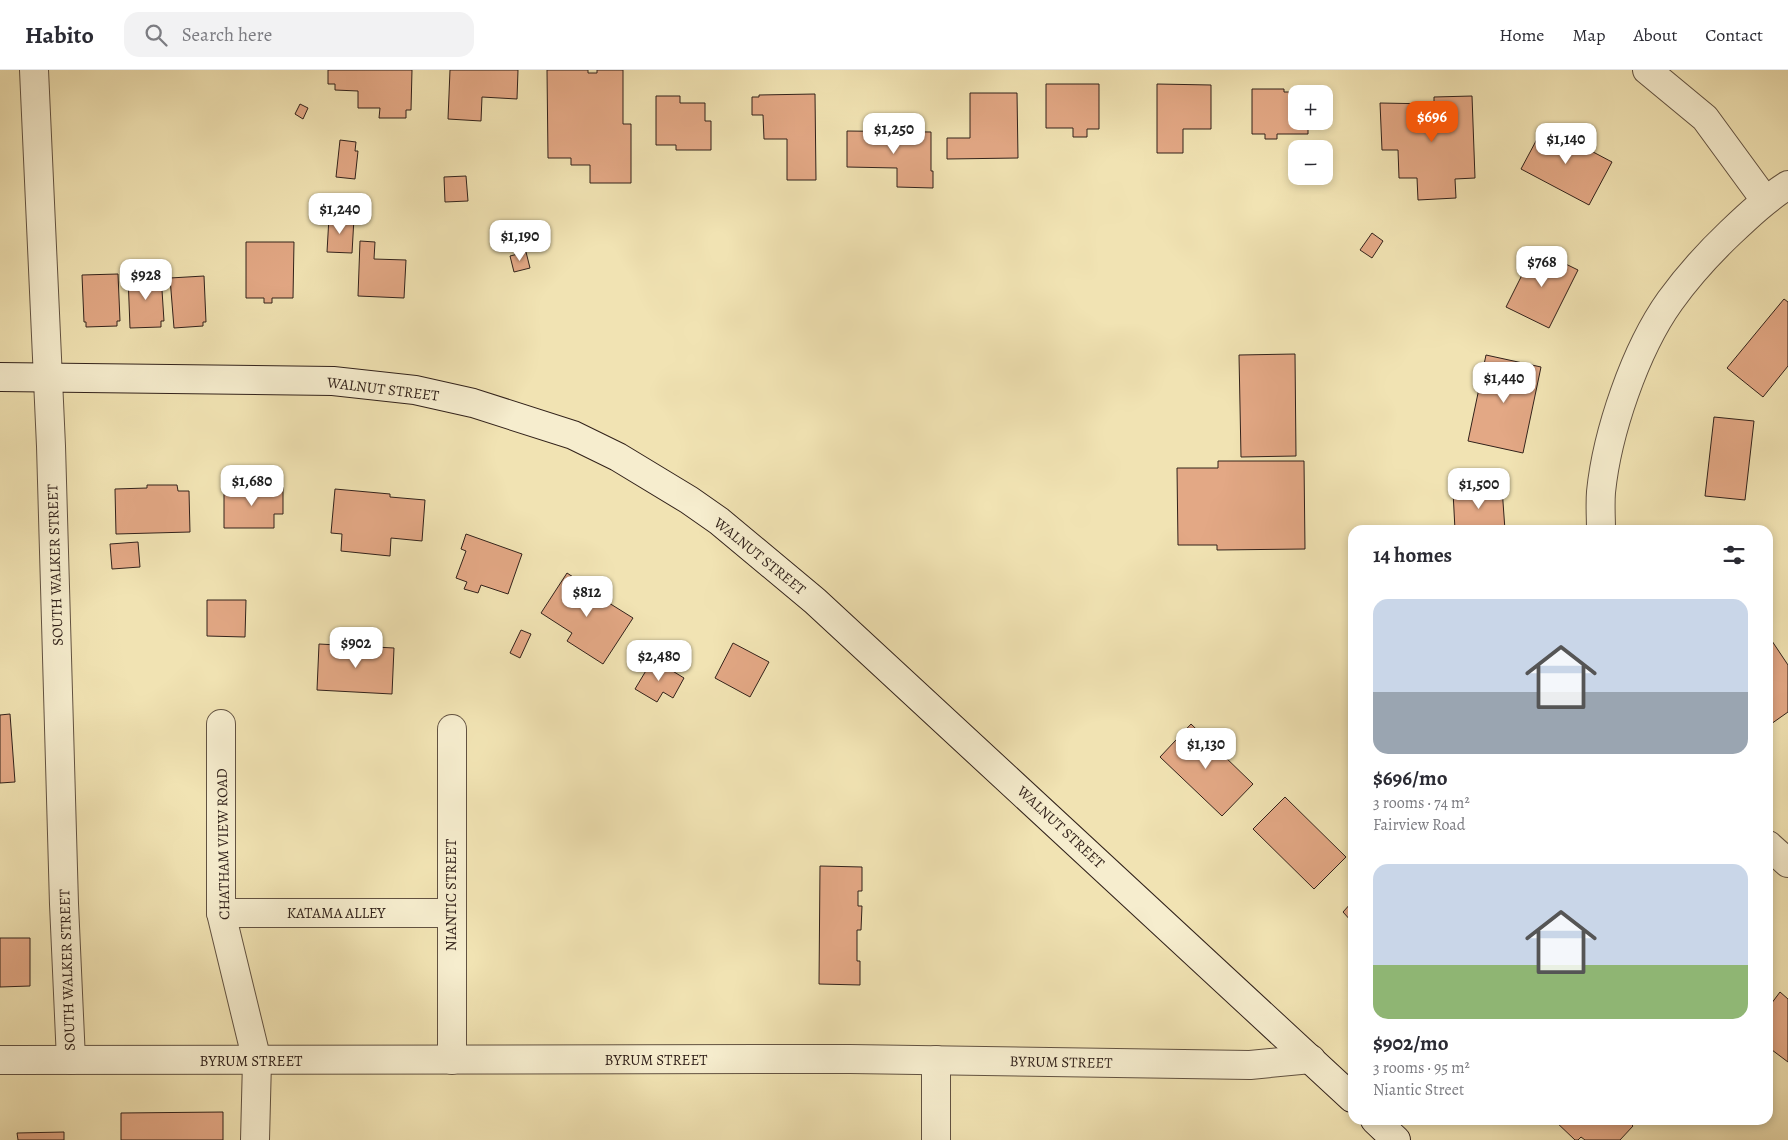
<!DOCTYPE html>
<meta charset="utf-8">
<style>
:root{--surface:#fff;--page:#f2f2f3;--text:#2b2b33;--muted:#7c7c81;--line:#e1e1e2;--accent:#ea580c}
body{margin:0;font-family:Alegreya,serif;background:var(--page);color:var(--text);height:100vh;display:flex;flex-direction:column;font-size:19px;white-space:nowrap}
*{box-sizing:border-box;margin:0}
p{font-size:16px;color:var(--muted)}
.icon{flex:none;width:28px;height:28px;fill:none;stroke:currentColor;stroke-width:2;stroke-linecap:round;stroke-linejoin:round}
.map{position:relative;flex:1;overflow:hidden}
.side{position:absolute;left:1348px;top:455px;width:425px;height:600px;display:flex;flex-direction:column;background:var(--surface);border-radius:15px;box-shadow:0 2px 8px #0003}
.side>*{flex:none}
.controls{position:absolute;left:1288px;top:15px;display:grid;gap:10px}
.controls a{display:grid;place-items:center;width:45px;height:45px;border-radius:10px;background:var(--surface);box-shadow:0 2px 8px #0003;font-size:25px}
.price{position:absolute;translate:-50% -42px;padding:0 11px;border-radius:10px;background:#fff;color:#222;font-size:16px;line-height:32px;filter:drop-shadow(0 1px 2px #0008)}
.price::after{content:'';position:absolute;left:50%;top:30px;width:15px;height:11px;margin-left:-8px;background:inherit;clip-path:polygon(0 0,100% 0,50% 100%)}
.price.on{background:var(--accent);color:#fff}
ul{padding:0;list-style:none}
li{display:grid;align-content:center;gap:10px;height:265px;padding:0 25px}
li span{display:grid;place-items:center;height:155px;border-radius:15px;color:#555}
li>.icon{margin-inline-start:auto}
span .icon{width:90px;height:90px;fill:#fffc;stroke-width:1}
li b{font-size:21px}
h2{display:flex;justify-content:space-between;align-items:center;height:60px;padding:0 25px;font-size:21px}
header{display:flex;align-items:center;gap:30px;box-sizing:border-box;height:70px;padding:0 25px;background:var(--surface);border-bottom:1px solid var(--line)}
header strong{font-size:24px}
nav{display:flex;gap:28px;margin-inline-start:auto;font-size:18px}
.search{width:350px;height:45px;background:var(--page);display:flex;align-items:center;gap:12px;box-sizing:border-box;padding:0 18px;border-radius:15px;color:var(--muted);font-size:19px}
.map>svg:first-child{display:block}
.building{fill:#e3a885;stroke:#32221b}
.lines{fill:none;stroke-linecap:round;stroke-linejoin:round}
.minor-casing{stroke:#625241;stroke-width:30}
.secondary-casing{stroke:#32221b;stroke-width:30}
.minor{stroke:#f6edce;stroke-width:28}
.secondary{stroke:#f6edce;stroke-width:28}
.labels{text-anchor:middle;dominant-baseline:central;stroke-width:4;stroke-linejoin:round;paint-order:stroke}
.street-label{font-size:15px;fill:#32221b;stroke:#f6edce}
</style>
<header>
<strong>Habito</strong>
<div class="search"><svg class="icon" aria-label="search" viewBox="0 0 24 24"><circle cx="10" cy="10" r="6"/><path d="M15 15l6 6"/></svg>Search here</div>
<nav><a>Home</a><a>Map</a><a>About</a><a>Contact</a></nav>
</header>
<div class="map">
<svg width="1788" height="1070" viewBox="0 0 1788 1070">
<rect width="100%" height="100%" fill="#f1e3b3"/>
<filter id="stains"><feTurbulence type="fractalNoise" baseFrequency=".004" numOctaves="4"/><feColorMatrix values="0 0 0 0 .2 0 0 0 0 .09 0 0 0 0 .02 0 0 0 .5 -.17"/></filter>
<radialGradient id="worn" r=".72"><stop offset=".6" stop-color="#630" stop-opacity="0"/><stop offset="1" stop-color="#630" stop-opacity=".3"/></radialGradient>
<g class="building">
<polygon points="328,0 412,0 411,40 406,40 406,48 379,48 380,38 358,38 358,21 335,20 335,14 328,14"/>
<polygon points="450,0 518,0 517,29 482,27 481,51 448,49"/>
<polygon points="547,0 588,0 588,3 597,3 597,0 623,0 623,54 631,54 631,113 590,113 590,95 571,95 571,88 548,88"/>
<polygon points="1046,14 1099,14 1099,59 1087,59 1087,67 1073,67 1073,58 1046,58"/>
<polygon points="1157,14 1211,15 1211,59 1183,59 1183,83 1157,83"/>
<polygon points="1252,19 1284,19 1284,22 1308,22 1308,24 1296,24 1296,51 1308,51 1308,64 1277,64 1277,69 1265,69 1265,64 1252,64"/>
<polygon points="970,23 1017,23 1018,88 947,89 947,68 970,68"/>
<polygon points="815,24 816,110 787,110 787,69 764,69 763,45 752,45 752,27 759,27 759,25"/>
<polygon points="656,26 680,26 680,33 705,33 705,51 711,51 711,80 676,80 676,75 656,75"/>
<polygon points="1472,26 1475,108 1455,109 1456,128 1418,130 1417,108 1399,108 1398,80 1382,80 1380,33 1434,34 1434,27"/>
<polygon points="300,34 308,38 303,49 295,44"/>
<polygon points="1544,56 1612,92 1589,135 1521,99"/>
<polygon points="847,61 931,62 931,101 933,101 933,118 897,117 897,98 847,97"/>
<polygon points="340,70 356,72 355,81 358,81 355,109 336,107"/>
<polygon points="466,106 468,131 445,132 444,107"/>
<polygon points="329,147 354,148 352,183 327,182"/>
<polygon points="1372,163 1383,171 1372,188 1360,180"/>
<polygon points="360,171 375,172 374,189 406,190 404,228 358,226"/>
<polygon points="246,172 294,172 293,228 272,228 272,233 264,233 264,228 246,228"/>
<polygon points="1535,179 1578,200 1549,258 1506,237"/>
<polygon points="526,182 530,198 514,202 510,186"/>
<polygon points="118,204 120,251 117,251 117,256 86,257 86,252 84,252 82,205"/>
<polygon points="161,205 164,251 161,251 161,257 130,258 128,206"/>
<polygon points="204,206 206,252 203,252 203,256 174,258 170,208"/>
<polygon points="1784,229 1788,232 1788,296 1763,327 1727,298"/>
<polygon points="1295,284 1296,386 1241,387 1239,285"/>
<polygon points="1486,285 1541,297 1523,383 1468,371"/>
<polygon points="1714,347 1754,351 1745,430 1705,426"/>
<polygon points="1218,391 1304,391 1305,479 1217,480 1217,475 1178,475 1177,398 1218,398"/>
<polygon points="147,415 177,415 178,421 189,421 190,462 116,464 115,419 147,418"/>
<polygon points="283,417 283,444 274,444 274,458 224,458 224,418"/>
<polygon points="1502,418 1505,460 1455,460 1453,421"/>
<polygon points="335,419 390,424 390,427 425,430 422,471 391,468 390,486 341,481 342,464 331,463"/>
<polygon points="466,464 522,484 508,524 481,515 478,523 464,519 467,512 456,508 466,481 461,479"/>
<polygon points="138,472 140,497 112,499 110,474"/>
<polygon points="567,503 610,531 609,533 633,548 603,594 567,571 572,563 541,543"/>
<polygon points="207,530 246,530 245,567 207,566"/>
<polygon points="521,560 531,564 520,588 510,583"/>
<polygon points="1768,565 1788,595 1788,642 1771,654 1768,649"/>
<polygon points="733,573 769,592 750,627 715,608"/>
<polygon points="319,574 394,578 392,624 317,620"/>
<polygon points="653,589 684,608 673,628 663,622 657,632 635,619"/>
<polygon points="10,644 15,712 0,713 0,645"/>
<polygon points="1191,654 1253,714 1222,746 1160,687"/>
<polygon points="1285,727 1346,787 1314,819 1253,759"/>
<polygon points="820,796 862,797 862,821 858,821 858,836 862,836 861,860 857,860 857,891 860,891 860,915 819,914"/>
<polygon points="1352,832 1352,852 1343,842"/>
<polygon points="0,868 30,868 30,916 0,917"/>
<polygon points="1780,922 1788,929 1788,992 1768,977 1768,938"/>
<polygon points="223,1042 223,1070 121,1070 121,1043"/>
<polygon points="1554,1050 1627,1050 1633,1056 1620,1070 1585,1070 1581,1067 1578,1070 1575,1070"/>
<polygon points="64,1062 64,1070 18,1070 17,1063"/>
</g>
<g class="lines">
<defs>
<g id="minor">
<polyline points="34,0 51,376 64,834 71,990"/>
<polyline points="1647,0 1705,48 1765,130"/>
<path d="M 1601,460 C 1601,448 1600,435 1601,422 C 1607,363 1635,280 1670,231 C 1688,206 1708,184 1730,163 C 1749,145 1766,129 1788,115"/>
<polyline points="221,654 221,843 257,991 255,1070"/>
<polyline points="452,659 452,990"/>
<polyline points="1768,775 1788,793"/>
<polyline points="221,843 451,843"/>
<polyline points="0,990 850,989 1250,995 1311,989"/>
<polyline points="936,1070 936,990"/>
</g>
<g id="secondary">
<polyline points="0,307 333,311 415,320 473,333 573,365 618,387 689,430 719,451 815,531 1352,1028"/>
<polyline points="1375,1050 1396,1070"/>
</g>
</defs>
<use href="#minor" class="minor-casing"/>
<use href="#secondary" class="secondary-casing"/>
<use href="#minor" class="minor"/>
<use href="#secondary" class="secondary"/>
</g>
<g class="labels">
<g class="street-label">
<text transform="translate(383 319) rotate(7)">WALNUT STREET</text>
<text transform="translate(760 486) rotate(39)">WALNUT STREET</text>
<text transform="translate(55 495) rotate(-92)">SOUTH WALKER STREET</text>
<text transform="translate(1061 757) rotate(43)">WALNUT STREET</text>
<text transform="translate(223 774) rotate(-91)">CHATHAM VIEW ROAD</text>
<text transform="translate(451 825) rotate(-90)">NIANTIC STREET</text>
<text x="336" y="843">KATAMA ALLEY</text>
<text transform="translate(67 900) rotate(-92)">SOUTH WALKER STREET</text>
<text x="656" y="990">BYRUM STREET</text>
<text x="251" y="991">BYRUM STREET</text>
<text transform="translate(1061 992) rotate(1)">BYRUM STREET</text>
</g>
</g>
<rect width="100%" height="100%" filter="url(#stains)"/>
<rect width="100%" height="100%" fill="url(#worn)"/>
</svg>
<div class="controls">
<a>+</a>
<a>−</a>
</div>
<b class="price on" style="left:1432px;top:73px">$696</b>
<b class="price" style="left:894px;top:85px">$1,250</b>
<b class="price" style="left:1566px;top:95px">$1,140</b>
<b class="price" style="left:340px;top:165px">$1,240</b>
<b class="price" style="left:520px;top:192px">$1,190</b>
<b class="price" style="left:1542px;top:218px">$768</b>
<b class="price" style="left:146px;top:231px">$928</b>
<b class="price" style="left:1504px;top:334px">$1,440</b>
<b class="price" style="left:252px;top:437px">$1,680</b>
<b class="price" style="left:1479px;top:440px">$1,500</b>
<b class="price" style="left:587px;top:548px">$812</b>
<b class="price" style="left:356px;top:599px">$902</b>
<b class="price" style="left:659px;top:612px">$2,480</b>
<b class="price" style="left:1206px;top:700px">$1,130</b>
<section class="side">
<h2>14 homes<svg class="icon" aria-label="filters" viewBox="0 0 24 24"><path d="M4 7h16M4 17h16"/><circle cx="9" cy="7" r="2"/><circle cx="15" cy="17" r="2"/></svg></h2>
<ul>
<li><span style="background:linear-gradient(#c9d6e8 60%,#9aa5b1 0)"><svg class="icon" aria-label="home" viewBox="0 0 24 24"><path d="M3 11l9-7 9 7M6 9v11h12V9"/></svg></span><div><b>$696/mo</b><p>3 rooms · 74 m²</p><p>Fairview Road</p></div></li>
<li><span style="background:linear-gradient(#c9d6e8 65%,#8fb573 0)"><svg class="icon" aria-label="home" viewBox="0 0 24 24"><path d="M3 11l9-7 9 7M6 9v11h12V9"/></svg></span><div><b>$902/mo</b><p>3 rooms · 95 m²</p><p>Niantic Street</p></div></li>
</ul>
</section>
</div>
